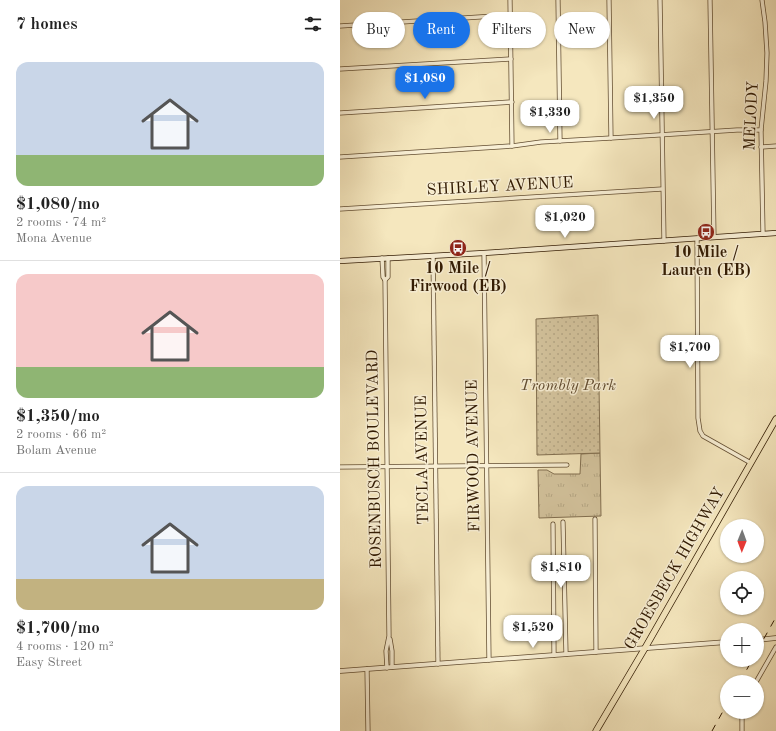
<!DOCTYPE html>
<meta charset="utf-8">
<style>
:root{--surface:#fff;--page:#f6f6f6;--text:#222;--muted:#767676;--line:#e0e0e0;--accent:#1a73e8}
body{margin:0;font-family:"Old Standard TT",serif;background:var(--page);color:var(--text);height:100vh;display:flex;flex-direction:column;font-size:15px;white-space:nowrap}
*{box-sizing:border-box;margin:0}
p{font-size:13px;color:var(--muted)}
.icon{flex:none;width:22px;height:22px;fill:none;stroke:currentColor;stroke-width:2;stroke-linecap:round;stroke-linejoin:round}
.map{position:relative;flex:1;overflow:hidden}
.side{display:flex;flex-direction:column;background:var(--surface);width:340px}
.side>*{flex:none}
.hud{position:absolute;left:12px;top:12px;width:364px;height:36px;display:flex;gap:8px}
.needle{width:26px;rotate:181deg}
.controls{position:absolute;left:380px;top:519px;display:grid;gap:8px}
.controls a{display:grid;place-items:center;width:44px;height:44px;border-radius:50%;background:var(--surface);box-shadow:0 1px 3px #0004;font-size:20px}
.price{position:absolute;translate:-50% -34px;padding:0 9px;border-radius:8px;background:#fff;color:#222;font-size:13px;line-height:26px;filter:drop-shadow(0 1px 2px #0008)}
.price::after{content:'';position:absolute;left:50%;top:24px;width:12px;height:9px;margin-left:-6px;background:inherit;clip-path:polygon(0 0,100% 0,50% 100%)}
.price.current{background:var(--accent);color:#fff}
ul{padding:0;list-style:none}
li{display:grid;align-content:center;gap:8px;height:212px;padding:0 16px}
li+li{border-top:1px solid var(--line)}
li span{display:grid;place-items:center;height:124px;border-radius:12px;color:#555}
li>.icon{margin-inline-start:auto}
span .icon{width:72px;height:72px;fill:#fffc;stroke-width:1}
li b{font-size:17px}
h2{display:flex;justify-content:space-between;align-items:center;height:48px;padding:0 16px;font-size:17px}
.chip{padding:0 14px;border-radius:18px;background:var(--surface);box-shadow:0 1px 3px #0004;font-size:14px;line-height:36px}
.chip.current{background:var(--accent);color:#fff}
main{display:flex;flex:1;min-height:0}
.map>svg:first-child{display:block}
.grass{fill:url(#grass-tufts);stroke:#826f50}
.park{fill:url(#park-dots);stroke:#826f50}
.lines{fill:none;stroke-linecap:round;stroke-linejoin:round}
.minor-casing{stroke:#624d31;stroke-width:5}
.tertiary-casing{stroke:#624d31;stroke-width:5.5}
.secondary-casing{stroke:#311a02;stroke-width:6}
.primary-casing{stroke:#311a02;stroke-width:7}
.minor{stroke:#f8efd5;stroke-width:3.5}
.tertiary{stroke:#f8efd5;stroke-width:4}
.secondary{stroke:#f8efd5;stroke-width:4.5}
.primary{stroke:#f5e7be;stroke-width:5.5}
.rail{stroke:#311a02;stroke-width:1;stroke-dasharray:7 7;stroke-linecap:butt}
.labels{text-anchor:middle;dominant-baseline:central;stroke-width:3;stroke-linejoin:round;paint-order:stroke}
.street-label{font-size:16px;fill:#311a02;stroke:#f8efd5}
.poi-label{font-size:16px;font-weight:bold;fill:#311a02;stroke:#f8efd5}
.park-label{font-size:16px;font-style:italic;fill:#624d31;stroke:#f8efd5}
</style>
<main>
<section class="side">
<h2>7 homes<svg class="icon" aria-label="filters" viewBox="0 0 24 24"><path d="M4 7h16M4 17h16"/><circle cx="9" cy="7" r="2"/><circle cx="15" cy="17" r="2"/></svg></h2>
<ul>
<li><span style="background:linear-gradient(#c9d6e8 75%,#8fb573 0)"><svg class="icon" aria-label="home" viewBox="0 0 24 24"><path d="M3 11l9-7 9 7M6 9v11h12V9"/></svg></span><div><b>$1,080/mo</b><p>2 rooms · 74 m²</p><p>Mona Avenue</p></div></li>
<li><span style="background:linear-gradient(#f6c9c9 75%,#8fb573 0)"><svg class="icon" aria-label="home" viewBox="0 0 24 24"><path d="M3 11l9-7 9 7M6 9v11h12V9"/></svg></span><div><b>$1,350/mo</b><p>2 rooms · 66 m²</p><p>Bolam Avenue</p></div></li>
<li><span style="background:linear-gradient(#c9d6e8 75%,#c2b280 0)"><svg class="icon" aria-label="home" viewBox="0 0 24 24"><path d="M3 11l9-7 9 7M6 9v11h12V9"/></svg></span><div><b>$1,700/mo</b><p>4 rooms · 120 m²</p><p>Easy Street</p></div></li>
</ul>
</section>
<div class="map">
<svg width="436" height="731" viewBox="0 0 436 731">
<defs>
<pattern id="grass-tufts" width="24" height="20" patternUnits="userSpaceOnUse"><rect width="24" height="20" fill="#d4c49e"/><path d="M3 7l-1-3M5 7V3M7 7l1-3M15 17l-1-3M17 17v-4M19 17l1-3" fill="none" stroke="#b6a886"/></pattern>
<pattern id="park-dots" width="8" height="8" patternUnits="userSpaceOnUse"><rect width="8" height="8" fill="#d4c49e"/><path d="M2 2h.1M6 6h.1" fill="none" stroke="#b6a886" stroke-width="1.8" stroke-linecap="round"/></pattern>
</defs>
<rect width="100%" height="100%" fill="#f5e7be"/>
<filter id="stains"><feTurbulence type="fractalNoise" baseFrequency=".005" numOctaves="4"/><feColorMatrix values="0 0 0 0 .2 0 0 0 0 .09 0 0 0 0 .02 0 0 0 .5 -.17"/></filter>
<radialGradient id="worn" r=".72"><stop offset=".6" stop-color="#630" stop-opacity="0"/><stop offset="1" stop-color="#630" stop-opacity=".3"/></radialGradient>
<polygon class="grass" points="260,453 261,516 199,518 198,470 207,470 214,474 240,474 241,454"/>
<polygon class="park" points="258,315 260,453 197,455 196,319"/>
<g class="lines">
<defs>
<g id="minor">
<polyline points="170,0 172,146"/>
<polyline points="218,0 220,141"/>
<polyline points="269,0 271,138"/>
<polyline points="320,0 324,241"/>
<polyline points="370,0 374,237"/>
<polyline points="422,0 425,22 427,53 426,81 421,130 423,234"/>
<polyline points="0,26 170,15"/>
<polyline points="0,69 171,59"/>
<polyline points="0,113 172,102"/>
<polyline points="421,147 436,146"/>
<polyline points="0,157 172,146 201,142 271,138 397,130 421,130"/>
<polyline points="0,209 322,189"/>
<polyline points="357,239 358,418 360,431 363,436 411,463"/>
<polyline points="144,253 149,660"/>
<polyline points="93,256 98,664"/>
<polyline points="42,258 43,277 45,280 48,277 48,258"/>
<polyline points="45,280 49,636 46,651 47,668"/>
<polyline points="0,467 227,465"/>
<polyline points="255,519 256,652"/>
<polyline points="223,522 226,654"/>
<polyline points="213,524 214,655"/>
<polyline points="50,639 52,651 52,667"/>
<polyline points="27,669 28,731"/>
<polyline points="416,682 436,647"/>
<polyline points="402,731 402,716 403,712"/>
</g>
<g id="tertiary">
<polyline points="417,640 436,638"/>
<polyline points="0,671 387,642"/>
</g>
<polyline id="secondary" points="0,261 144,253 436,233"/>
<polyline id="primary" points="256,731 305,648 436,419"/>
</defs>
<use href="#minor" class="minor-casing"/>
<use href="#tertiary" class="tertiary-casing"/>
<use href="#secondary" class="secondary-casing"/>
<use href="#primary" class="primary-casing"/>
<use href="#minor" class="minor"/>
<use href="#tertiary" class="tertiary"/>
<use href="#secondary" class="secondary"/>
<use href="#primary" class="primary"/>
<g class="rail">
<polyline points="417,651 436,617"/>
<polyline points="400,682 412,660"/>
<polyline points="372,731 387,704"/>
</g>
</g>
<defs>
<symbol id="bus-disc" viewBox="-11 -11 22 22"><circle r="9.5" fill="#8f2418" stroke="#f8efd5"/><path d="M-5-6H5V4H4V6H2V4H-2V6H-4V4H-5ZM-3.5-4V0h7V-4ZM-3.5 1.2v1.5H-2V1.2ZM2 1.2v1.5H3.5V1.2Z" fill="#fff"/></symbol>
</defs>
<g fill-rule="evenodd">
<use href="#bus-disc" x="356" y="222" width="20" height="20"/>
<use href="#bus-disc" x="108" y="238" width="20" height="20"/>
</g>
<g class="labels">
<g class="street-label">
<text transform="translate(412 116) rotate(-87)">MELODY</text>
<text transform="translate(160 187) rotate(-3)">SHIRLEY AVENUE</text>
<text transform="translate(134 456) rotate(-91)">FIRWOOD AVENUE</text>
<text transform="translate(35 459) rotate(-91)">ROSENBUSCH BOULEVARD</text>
<text transform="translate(83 460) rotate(-91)">TECLA AVENUE</text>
<text transform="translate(335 569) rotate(-60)">GROESBECK HIGHWAY</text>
</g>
<g class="poi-label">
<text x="366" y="253">10 Mile /<tspan x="366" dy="18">Lauren (EB)</tspan></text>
<text x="118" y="269">10 Mile /<tspan x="118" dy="18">Firwood (EB)</tspan></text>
</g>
<g class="park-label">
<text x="228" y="386">Trombly Park</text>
</g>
</g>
<rect width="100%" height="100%" filter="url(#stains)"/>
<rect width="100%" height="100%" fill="url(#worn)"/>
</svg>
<div class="controls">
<a><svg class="needle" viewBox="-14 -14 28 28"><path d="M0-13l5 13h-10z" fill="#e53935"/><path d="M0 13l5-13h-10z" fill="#767676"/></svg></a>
<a><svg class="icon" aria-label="locate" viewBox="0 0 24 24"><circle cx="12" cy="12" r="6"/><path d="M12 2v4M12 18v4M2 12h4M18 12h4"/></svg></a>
<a>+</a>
<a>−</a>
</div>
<b class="price current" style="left:85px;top:100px">$1,080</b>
<b class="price" style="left:314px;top:120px">$1,350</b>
<b class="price" style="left:210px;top:134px">$1,330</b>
<b class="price" style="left:225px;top:239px">$1,020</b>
<b class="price" style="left:350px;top:369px">$1,700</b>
<b class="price" style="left:221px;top:589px">$1,810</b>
<b class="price" style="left:193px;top:649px">$1,520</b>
<div class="hud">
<a class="chip">Buy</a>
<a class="chip current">Rent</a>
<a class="chip">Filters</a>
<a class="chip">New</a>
</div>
</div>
</main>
